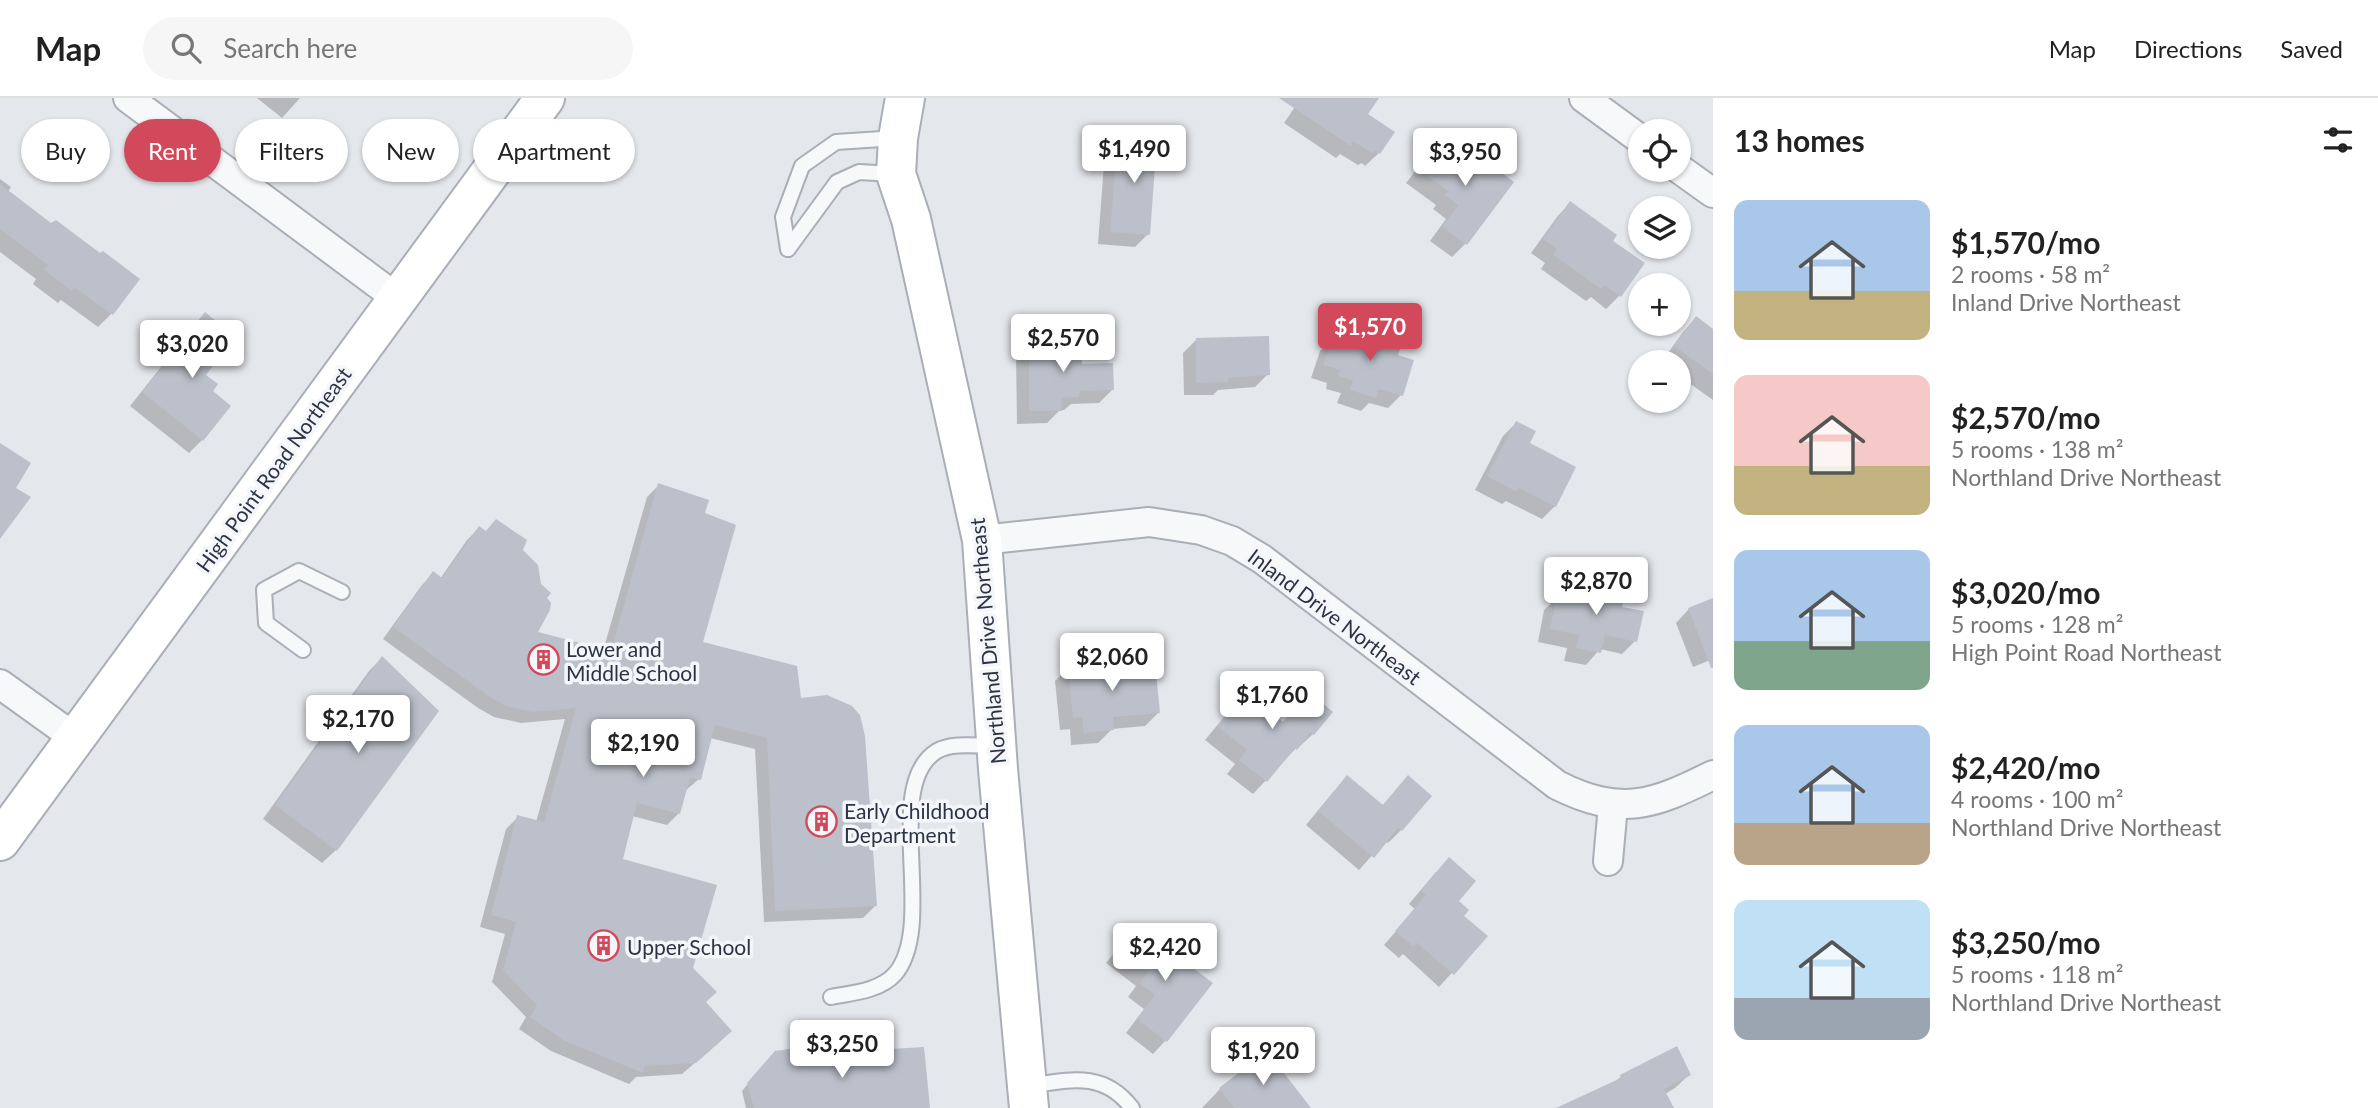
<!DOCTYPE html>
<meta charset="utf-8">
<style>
:root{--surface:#fff;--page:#f6f6f6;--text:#222;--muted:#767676;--line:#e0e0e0;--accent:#d1495b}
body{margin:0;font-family:Lato,sans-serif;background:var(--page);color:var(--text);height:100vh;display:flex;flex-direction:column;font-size:26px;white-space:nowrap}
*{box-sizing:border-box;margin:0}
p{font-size:23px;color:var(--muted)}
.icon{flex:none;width:38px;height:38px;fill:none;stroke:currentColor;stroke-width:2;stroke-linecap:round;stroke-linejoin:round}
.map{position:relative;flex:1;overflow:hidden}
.side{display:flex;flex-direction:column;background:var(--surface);width:665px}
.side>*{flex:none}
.hud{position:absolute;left:21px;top:21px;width:665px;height:63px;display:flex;gap:14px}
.controls{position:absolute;left:1628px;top:21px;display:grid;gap:14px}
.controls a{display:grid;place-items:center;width:63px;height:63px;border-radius:50%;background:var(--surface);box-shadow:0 2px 5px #0004;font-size:35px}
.price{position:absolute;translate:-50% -60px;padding:0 16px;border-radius:7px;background:#fff;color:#222;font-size:23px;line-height:46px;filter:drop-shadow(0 2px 4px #0008)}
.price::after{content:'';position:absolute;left:50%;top:42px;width:21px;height:16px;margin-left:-10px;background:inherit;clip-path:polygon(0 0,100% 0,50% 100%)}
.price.current{background:var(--accent);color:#fff}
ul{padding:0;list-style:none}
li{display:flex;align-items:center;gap:21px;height:175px;padding:0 21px}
li span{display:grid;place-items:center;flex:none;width:196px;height:140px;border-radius:14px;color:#555}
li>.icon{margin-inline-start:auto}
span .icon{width:84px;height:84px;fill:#fffc;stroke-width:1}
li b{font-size:30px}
h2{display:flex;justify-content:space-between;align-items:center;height:84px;padding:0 21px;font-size:30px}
.tag{padding:0 24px;border-radius:32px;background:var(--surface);box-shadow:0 2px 5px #0004;font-size:24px;line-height:63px}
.tag.current{background:var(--accent);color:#fff}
header{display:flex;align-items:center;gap:42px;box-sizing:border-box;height:98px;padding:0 35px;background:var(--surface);border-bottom:2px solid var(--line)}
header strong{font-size:33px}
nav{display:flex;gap:38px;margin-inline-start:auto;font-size:24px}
.search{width:490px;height:63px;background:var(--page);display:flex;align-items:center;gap:18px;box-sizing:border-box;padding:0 24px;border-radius:38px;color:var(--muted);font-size:26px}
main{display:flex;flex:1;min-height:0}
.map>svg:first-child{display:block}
.shadow{fill:#0003}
.building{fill:#bbc0ca}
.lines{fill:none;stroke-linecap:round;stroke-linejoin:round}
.lane-casing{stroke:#a9aeb7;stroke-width:18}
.street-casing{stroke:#a9aeb7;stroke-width:32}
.secondary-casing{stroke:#a9aeb7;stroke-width:42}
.lane{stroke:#f7f8fa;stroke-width:14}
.street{stroke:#f7f8fa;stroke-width:28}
.secondary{stroke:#fff;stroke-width:38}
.labels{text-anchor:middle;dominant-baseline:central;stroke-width:7;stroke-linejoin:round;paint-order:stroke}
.street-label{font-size:21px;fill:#2b3445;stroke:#f4f6f9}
.poi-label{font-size:21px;fill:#2b3445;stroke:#f4f6f9;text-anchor:start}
</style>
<header>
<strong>Map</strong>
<div class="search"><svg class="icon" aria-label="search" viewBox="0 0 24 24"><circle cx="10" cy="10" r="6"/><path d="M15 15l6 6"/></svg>Search here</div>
<nav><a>Map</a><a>Directions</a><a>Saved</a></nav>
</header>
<main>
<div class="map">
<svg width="1713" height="1010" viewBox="0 0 1713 1010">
<rect width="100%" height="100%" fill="#e4e7ec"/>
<g class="shadow">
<polygon points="257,0 300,0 282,20"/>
<polygon points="1301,0 1377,0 1366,17 1379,55 1365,68 1362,65 1358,67 1340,56 1336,60 1284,25"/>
<polygon points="1119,38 1148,136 1135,149 1098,146 1105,52"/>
<polygon points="1441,41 1486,75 1465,146 1452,159 1430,143 1446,121 1433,111 1436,107 1406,85"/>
<polygon points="0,81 11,89 8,94 51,127 138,181 111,216 98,229 61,202 58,205 33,186 36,181 0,154"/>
<polygon points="1570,105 1611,143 1619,198 1606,211 1591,199 1586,203 1541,171 1545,165 1531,155 1557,119"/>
<polygon points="205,217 210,255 204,277 202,342 189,355 130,308 192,230"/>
<polygon points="1696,220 1713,233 1713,302 1682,280 1684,277 1678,273 1678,264 1666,264 1663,262 1683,234"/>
<polygon points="1356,232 1389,246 1396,258 1401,297 1388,310 1369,305 1361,313 1337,305 1341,295 1326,291 1327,285 1311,280 1320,253 1333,240 1345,243"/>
<polygon points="1196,242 1268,276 1255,289 1218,292 1213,297 1184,297 1183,255"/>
<polygon points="1029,245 1081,268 1112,292 1099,305 1071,306 1064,312 1060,312 1047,325 1017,326 1016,258"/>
<polygon points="1516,325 1555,408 1542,421 1506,403 1502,406 1475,392 1503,338"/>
<polygon points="659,387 703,416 701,546 799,602 875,808 863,820 764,824 755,651 710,640 699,681 685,693 679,715 667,727 632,718 620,762 691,871 718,945 682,976 636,979 629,986 551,953 519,931 526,919 492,884 505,836 480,829 506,731 518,719 536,724 565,621 521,625 494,619 478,610 383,541 422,487 433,476 440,481 467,442 479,430 521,453 545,500 536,535 603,553 647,399"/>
<polygon points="1582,486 1635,543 1622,556 1600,551 1586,567 1564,563 1567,550 1538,544 1544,512 1558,499 1567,501"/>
<polygon points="1713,502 1713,561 1693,569 1676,525 1689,511"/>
<polygon points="382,560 437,613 336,752 322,765 263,721 369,573"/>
<polygon points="1069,569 1097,571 1158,615 1145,628 1112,631 1098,645 1071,647 1070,631 1060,632 1055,583"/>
<polygon points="1244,595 1282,625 1308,596 1313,636 1299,649 1298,648 1253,696 1227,676 1235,666 1205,642"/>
<polygon points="1408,679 1401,732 1388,745 1385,743 1359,772 1306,727 1334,693 1382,708"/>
<polygon points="1436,774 1456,803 1462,818 1485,838 1439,889 1403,856 1399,860 1384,847 1415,811 1409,806"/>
<polygon points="1136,829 1211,885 1166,942 1153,956 1126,935 1144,911 1128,899 1136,888 1106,865"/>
<polygon points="807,958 928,1010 746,1010 742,993 769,961"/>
<polygon points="1689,977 1675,990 1665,996 1672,1010 1577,1010 1621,979"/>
<polygon points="1220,991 1309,1010 1202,1010"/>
</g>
<g class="building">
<polygon points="1279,0 1379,0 1368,16 1395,34 1380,56 1376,53 1372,55 1353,43 1351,48"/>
<polygon points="1118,37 1157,40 1150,137 1110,134"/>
<polygon points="1441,39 1486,73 1491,67 1514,84 1467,147 1442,129 1458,107 1445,97 1448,93 1417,71"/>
<polygon points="0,86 51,125 56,122 100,155 103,153 140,181 113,217 75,190 72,193 44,172 48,167 0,131"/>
<polygon points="1570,103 1617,137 1613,143 1645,165 1621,199 1604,187 1601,191 1553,157 1557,151 1543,141"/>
<polygon points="205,214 229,234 213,255 219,260 206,277 218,286 213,293 231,308 203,343 142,294"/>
<polygon points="1696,218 1713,231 1713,276 1674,248"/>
<polygon points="1355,230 1392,241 1391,245 1401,248 1398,257 1414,262 1403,298 1378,291 1376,300 1350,292 1353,282 1338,278 1340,272 1323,267 1332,238 1352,243"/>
<polygon points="1269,238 1270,277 1228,280 1228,284 1196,285 1196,240"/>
<polygon points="1082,242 1082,266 1113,265 1114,292 1080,293 1079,299 1061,300 1062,313 1029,313 1029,243"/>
<polygon points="1516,323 1536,333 1530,345 1576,369 1556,409 1519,390 1517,394 1487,378"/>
<polygon points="0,345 31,365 16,390 31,399 0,441"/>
<polygon points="658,385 709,402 705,415 736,427 703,544 797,568 801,600 827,597 852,608 860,617 865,638 877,808 775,813 767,640 715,627 701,682 690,680 680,716 637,705 623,761 717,787 693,870 717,894 706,904 732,933 696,965 645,968 643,975 563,942 530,919 537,907 503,872 516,824 491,817 517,717 544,724 576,610 533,614 506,608 490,599 393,529 433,473 442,480 479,428 486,433 496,421 527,442 523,452 538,467 541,486 551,495 547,500 551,505 550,512 538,534 611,553"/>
<polygon points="1581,485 1626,494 1622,509 1644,513 1637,544 1605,537 1601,555 1576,550 1579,537 1550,531 1557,497 1577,501"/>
<polygon points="1713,500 1713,570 1711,570 1688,510"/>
<polygon points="382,558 439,613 337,753 275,707"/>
<polygon points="1099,564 1099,569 1155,565 1160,615 1113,619 1114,632 1084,635 1082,619 1073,620 1068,568"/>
<polygon points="1244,593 1283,624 1308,593 1333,614 1314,637 1310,635 1297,652 1295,650 1267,684 1239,662 1247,652 1217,628"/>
<polygon points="1347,677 1383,707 1408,677 1432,698 1402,733 1398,730 1374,760 1318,713"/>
<polygon points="1449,759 1476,783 1459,803 1469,812 1464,818 1488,838 1454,877 1417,845 1413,848 1395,833 1426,797 1421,792"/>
<polygon points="1136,827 1213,885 1167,944 1137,921 1155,897 1140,885 1148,874 1118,851"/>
<polygon points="811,948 809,956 924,949 930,1010 754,1010 747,985 775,953"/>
<polygon points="1677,948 1691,977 1664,991 1674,1010 1556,1010 1621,980 1620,977"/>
<polygon points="1267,953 1311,1010 1234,1010 1219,990"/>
</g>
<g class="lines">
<defs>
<g id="lane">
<polyline points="788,151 783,119 802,68 836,44 897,40"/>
<polyline points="788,151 837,84 859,74 894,76"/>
<polyline points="303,552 266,525 264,492 299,473 342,494"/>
<path d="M 831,899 C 852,895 880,893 895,876 C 938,826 881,687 937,653 C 952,644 977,648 995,648"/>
<path d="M 1028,988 C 1069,982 1103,972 1132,1010"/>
</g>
<g id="street">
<polyline points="128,0 398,201"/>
<polyline points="1584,0 1640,41"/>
<polyline points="1678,70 1713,95"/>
<path d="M 982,442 L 1149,424 L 1201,432 L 1232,443 L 1262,461 L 1557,687 C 1621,719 1653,707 1713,677"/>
<polyline points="0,586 75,640"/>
<polyline points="1608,763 1613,707"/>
</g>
<g id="secondary">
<polyline points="905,0 898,40 896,76 911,121 982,442 998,671 1029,1010"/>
<polyline points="0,743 545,0"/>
</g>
</defs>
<use href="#lane" class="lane-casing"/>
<use href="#street" class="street-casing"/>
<use href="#secondary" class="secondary-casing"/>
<use href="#lane" class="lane"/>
<use href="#street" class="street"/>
<use href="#secondary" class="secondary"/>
</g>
<defs>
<symbol id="building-ring" viewBox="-11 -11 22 22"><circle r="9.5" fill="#f4f6f9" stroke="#d1495b" stroke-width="1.5"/><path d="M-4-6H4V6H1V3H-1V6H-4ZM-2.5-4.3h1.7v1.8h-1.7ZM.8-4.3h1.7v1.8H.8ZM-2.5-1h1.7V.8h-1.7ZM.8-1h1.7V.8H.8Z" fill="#d1495b"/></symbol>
</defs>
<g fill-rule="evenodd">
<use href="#building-ring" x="526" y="544" width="35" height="35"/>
<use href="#building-ring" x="804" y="706" width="35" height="35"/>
<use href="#building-ring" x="586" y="830" width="35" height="35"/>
</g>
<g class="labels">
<g class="street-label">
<text transform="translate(273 371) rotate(-54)">High Point Road Northeast</text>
<text transform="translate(1335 518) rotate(37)">Inland Drive Northeast</text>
<text transform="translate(987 543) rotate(-95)">Northland Drive Northeast</text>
</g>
<g class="poi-label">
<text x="566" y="550">Lower and<tspan x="566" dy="24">Middle School</tspan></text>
<text x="844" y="712">Early Childhood<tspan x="844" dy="24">Department</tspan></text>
<text x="627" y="848">Upper School</text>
</g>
</g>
</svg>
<div class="controls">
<a><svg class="icon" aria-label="locate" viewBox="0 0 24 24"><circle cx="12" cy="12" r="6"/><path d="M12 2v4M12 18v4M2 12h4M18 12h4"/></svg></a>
<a><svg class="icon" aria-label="layers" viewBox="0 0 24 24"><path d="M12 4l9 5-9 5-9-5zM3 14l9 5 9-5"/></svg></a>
<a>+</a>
<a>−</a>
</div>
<b class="price" style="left:1134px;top:87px">$1,490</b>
<b class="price" style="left:1465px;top:90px">$3,950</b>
<b class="price current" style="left:1370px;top:265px">$1,570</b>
<b class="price" style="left:1063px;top:276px">$2,570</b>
<b class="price" style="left:192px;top:282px">$3,020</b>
<b class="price" style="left:1596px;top:519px">$2,870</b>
<b class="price" style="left:1112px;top:595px">$2,060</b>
<b class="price" style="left:1272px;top:633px">$1,760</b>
<b class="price" style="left:358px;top:657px">$2,170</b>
<b class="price" style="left:643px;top:681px">$2,190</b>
<b class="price" style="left:1165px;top:885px">$2,420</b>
<b class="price" style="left:842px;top:982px">$3,250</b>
<b class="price" style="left:1263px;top:989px">$1,920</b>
<div class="hud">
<a class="tag">Buy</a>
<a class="tag current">Rent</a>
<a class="tag">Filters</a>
<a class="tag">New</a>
<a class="tag">Apartment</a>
</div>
</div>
<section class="side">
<h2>13 homes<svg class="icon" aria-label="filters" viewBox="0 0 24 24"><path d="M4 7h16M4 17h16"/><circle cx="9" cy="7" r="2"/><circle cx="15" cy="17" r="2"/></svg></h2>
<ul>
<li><span style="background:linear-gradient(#a9c7e8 65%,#c2b280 0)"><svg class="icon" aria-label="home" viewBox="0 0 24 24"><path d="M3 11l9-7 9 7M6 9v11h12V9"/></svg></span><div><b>$1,570/mo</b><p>2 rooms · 58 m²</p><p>Inland Drive Northeast</p></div></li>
<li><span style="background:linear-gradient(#f6c9c9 65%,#c2b280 0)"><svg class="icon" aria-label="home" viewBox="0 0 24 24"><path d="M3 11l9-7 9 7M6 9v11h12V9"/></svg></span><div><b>$2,570/mo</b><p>5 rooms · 138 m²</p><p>Northland Drive Northeast</p></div></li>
<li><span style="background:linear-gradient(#a9c7e8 65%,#7fa58c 0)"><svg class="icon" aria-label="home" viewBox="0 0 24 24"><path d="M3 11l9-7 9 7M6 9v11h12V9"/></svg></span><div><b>$3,020/mo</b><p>5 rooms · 128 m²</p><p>High Point Road Northeast</p></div></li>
<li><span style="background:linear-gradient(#a9c7e8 70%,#b9a48a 0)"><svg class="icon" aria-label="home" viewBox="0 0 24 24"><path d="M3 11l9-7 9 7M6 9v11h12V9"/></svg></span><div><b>$2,420/mo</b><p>4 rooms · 100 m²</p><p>Northland Drive Northeast</p></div></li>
<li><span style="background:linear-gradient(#bfe0f5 70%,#9aa5b1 0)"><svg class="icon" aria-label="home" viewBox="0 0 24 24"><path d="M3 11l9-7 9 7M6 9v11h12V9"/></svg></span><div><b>$3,250/mo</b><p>5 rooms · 118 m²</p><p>Northland Drive Northeast</p></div></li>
</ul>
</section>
</main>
